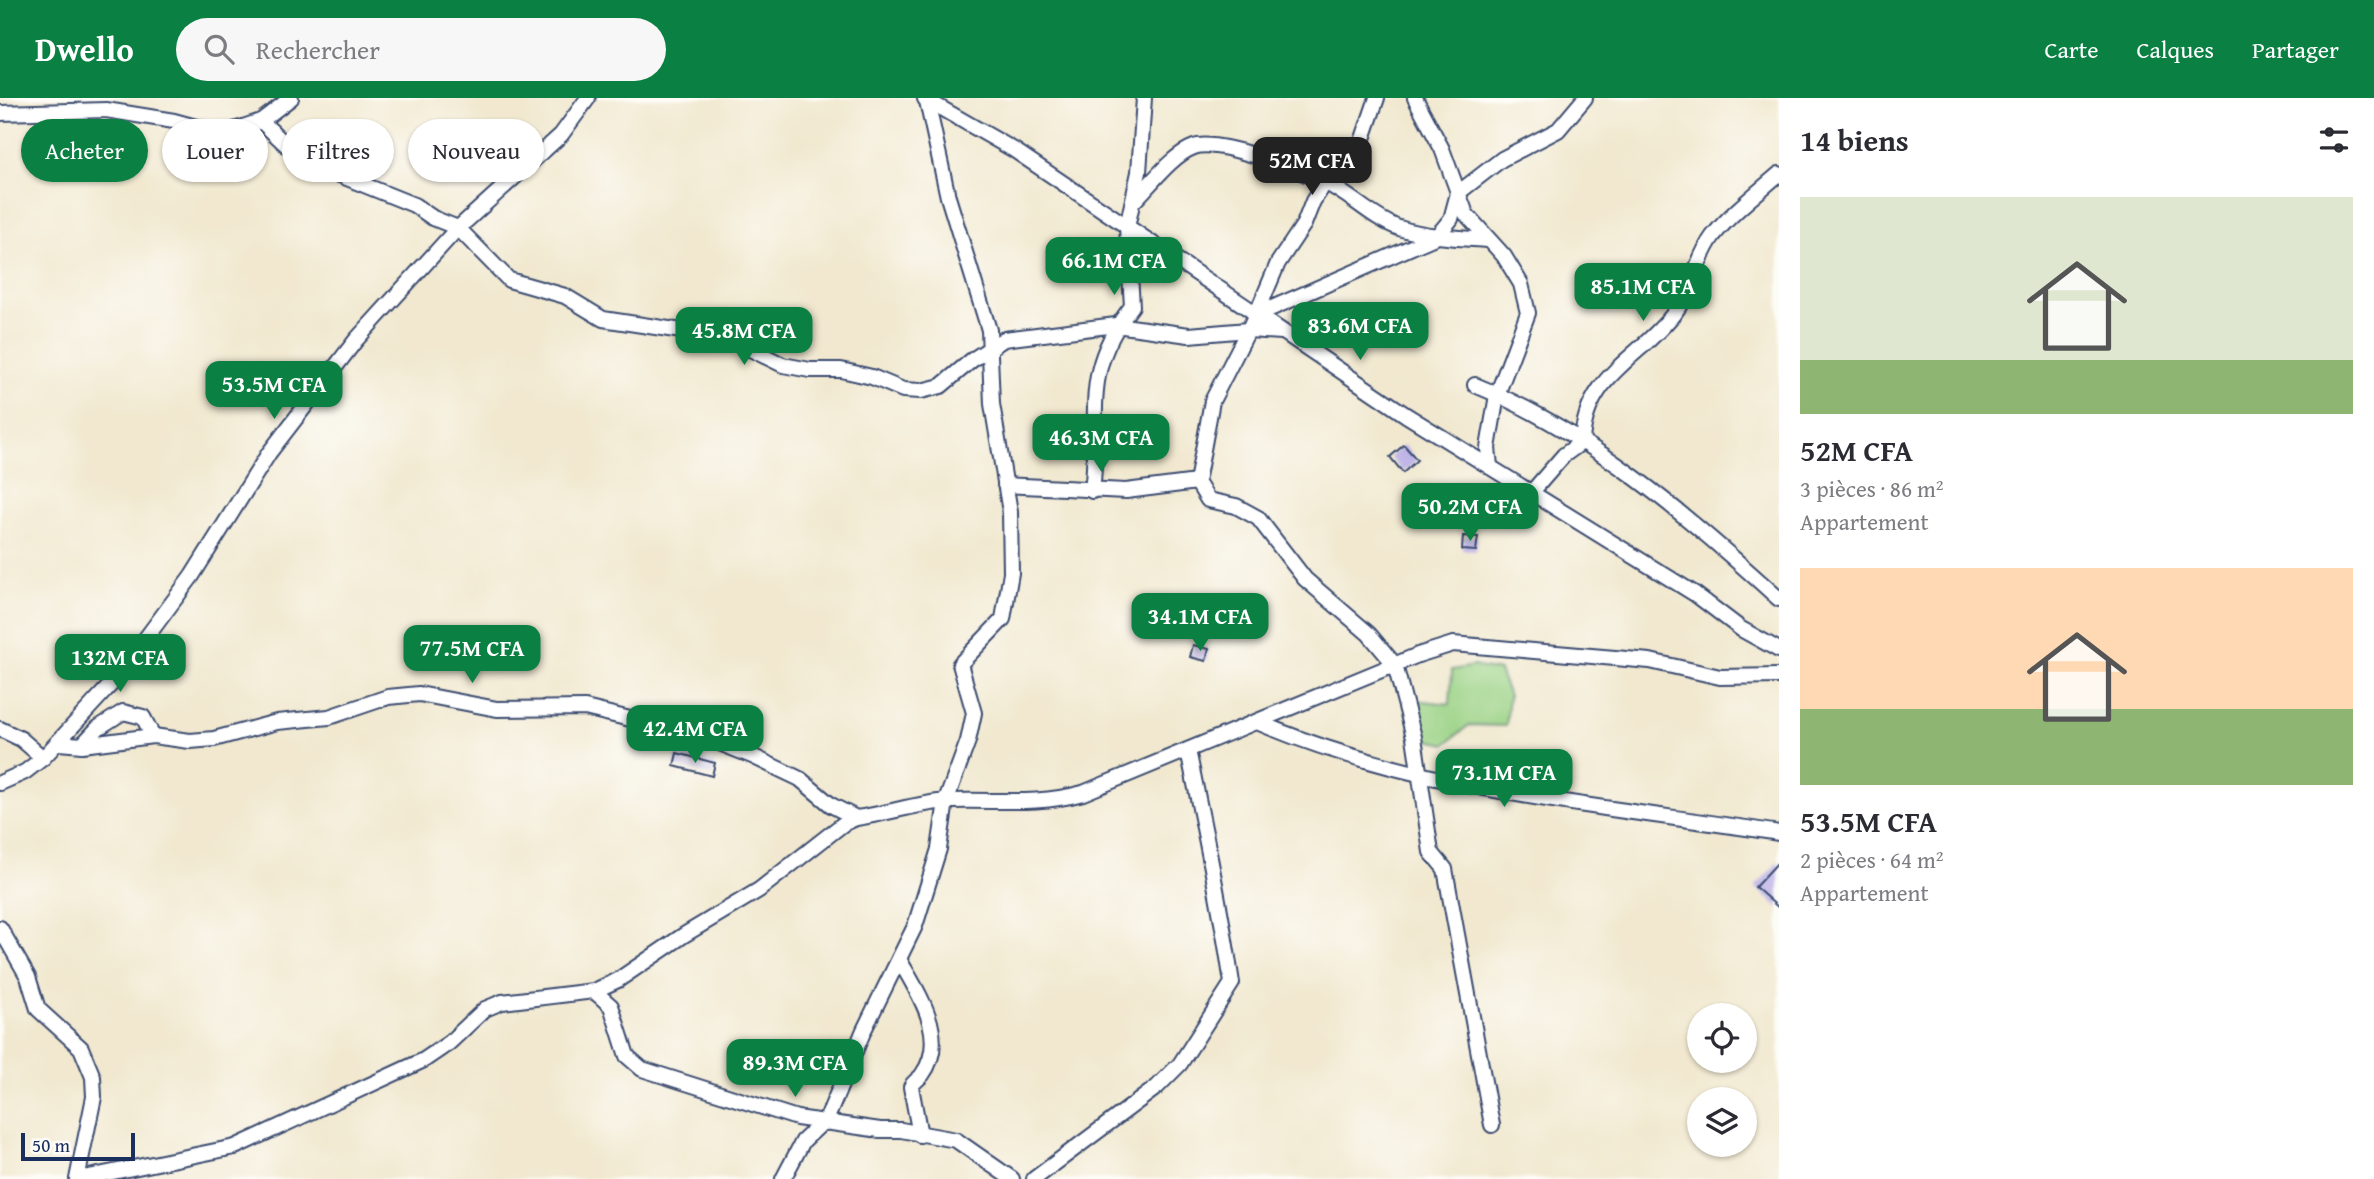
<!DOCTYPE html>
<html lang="fr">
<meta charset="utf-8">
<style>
:root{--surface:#fff;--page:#f7f7f7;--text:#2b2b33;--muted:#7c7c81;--accent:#0b8043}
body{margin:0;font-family:"Gentium Book Plus",serif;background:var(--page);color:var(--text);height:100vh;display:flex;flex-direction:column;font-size:26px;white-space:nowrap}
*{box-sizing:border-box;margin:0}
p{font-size:23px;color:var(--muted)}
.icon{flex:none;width:38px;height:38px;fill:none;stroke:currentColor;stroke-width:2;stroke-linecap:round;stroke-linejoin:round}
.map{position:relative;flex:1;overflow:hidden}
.side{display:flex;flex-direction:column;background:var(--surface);width:595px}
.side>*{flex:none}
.guide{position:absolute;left:21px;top:21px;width:665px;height:63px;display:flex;gap:14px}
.buttons{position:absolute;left:1687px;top:905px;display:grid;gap:14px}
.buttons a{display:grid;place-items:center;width:70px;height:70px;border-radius:50%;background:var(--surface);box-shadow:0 2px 5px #0004;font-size:35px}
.scale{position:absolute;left:21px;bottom:18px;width:114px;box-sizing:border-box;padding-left:7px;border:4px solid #1b2f5e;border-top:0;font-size:19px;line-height:24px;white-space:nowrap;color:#1b2f5e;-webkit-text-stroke:5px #fdfcf7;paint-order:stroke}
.price{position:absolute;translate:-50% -60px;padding:0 16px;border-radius:14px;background:var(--accent);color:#fff;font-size:23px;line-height:46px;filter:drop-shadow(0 2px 4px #0008)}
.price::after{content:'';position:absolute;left:50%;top:42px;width:21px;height:16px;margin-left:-10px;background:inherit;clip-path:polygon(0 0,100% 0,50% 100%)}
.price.selected{background:#222;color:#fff}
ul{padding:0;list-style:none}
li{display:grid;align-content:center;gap:14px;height:371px;padding:0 21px}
li span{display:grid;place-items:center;height:217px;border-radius:0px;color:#555}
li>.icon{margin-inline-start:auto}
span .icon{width:126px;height:126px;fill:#fffc;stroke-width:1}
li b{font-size:30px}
h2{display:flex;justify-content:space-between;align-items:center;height:84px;padding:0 21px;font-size:30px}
.pill{padding:0 24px;border-radius:32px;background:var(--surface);box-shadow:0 2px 5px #0004;font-size:24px;line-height:63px}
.pill.selected{background:var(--accent);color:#fff}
header{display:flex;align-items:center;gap:42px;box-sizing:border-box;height:98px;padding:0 35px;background:var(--accent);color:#fff}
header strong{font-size:33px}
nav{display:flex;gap:38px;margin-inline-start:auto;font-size:24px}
.search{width:490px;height:63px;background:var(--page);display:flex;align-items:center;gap:18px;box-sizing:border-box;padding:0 24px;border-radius:38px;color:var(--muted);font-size:26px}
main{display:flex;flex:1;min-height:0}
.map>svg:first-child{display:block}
.green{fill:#9ad284;stroke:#5a8071;stroke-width:2}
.building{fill:#bcb2e6}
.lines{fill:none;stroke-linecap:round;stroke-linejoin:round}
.minor-casing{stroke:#3b4b6f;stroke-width:18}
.minor{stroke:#fff;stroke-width:14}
</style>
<header>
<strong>Dwello</strong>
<div class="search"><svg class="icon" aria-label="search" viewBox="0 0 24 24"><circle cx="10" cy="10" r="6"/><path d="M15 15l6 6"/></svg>Rechercher</div>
<nav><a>Carte</a><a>Calques</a><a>Partager</a></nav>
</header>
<main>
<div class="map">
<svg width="1779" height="1081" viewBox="0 0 1779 1081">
<rect width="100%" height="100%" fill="#fdfcf7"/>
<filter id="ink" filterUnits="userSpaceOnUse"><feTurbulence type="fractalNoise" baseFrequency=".0143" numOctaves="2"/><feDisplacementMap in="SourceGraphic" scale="14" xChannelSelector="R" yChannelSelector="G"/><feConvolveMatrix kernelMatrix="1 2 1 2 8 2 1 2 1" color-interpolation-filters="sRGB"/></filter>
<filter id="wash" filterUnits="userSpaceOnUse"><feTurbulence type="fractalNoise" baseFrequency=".00686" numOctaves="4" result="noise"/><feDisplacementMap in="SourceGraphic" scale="28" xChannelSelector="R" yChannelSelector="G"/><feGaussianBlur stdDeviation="1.57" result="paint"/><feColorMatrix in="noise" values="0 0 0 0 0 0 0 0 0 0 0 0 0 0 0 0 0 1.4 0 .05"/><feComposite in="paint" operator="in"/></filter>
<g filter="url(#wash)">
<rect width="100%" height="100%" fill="#f1e8cf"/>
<polygon class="green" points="1473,568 1499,573 1509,598 1506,628 1469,627 1446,646 1414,639 1404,601 1450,606 1452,572"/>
<g id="blocks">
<g class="building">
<polygon points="1404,347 1417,362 1403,375 1390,359"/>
<polygon points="1463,438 1478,439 1476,453 1462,452"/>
<polygon points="1193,547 1209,551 1206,563 1190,559"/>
<polygon points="677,655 715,665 712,678 674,668"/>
<polygon points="1779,763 1779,810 1755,789"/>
</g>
</g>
</g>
<g filter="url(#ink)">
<use href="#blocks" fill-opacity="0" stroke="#3b4b6f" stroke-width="2"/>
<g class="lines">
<defs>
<g id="minor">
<polyline points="1377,0 1357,58 1325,85 1313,103 1304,126 1278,165 1256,217 1212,303 1197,384 1208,402 1236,408 1258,420 1305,481 1369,536 1395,567 1414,639 1431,754 1445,771 1492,1027"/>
<polyline points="1415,0 1442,51 1466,116 1504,158 1521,186 1528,215 1497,297 1488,350 1490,368"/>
<polyline points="925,1 1014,52 1406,317 1695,496 1741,531 1779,552"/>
<polyline points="0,15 106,12 174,23 222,36 261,23 291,0"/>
<polyline points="261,23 302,62 414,107 433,120 458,130 509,182 565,198 603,221 728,240 783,267 810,272 841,272 872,279 903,292 921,293 941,288 972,262 1004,241 1116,227 1189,237 1248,232 1282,234"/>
<path d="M 1135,102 C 1151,86 1172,57 1194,49 C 1218,40 1302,73 1326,85 C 1351,97 1372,120 1399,130 C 1427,139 1458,140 1488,142"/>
<polyline points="1256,217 1437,138 1451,121 1458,95 1502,61 1558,32 1585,0"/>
<path d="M 1475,287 C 1590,334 1688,418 1779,501"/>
<polyline points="1005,387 1126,393 1197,384"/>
<path d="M 1092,393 C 1102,316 1078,277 1132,208 L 1127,129 L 1139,74 L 1144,0"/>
<path d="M 1531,395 L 1564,357 L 1582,344 C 1585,277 1640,261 1675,214 C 1692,192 1696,161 1713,138 C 1731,115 1757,95 1779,76"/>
<path d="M 1257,624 C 1421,694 1605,708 1779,735"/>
<polyline points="0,631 21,641 43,660"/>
<polyline points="59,645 82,647 153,638 190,643 214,641 277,624 329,619 388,599 419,596 497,611 585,610 704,639 752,658 800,681 831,707 856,720"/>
<polyline points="82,647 98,630 123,614 143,619 153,638"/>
<polyline points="0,685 25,674 43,660 114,583 192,478 269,355 356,242 455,133 561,37 588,0"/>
<polyline points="0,830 28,879 38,911 81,950 93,979 94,999 77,1081"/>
<path d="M 899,861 C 917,894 950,939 922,977 C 918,982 914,983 911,989 L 920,1037"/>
<polyline points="594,893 611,908 627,958 642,971 797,1020 880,1032 901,1032 956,1042 1012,1081"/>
<polyline points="825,1025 864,932 915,828 939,751 946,703 968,643 974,615 960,566 1003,521 1011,475 1010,414 992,306 989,232 948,99 927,3"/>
<path d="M 79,1081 L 235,1049 L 424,962 L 449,945 L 485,911 L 502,904 L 594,893 L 618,882 L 684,837 L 759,792 L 843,726 L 856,720 C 887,716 917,705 948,703 C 996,701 1035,708 1083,695 L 1418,557 L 1453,546 L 1650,563 L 1720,579 L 1779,578"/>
<polyline points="783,1081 803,1043 822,1025"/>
<path d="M 1034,1081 L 1157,989 L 1180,966 L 1232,885 C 1220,806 1204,729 1188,652"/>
</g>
</defs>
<use href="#minor" class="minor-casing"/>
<use href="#minor" class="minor"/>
</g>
</g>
</svg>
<div class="buttons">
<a><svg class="icon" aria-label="locate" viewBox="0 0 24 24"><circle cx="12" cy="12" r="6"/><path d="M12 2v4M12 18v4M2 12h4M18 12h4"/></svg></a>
<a><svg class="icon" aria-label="layers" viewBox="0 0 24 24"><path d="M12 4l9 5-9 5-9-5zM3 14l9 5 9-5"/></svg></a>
</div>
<div class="scale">50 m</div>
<b class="price selected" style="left:1312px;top:99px">52M CFA</b>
<b class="price" style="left:1114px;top:199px">66.1M CFA</b>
<b class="price" style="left:1643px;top:225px">85.1M CFA</b>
<b class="price" style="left:1360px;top:264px">83.6M CFA</b>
<b class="price" style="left:744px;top:269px">45.8M CFA</b>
<b class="price" style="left:274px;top:323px">53.5M CFA</b>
<b class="price" style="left:1101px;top:376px">46.3M CFA</b>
<b class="price" style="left:1470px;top:445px">50.2M CFA</b>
<b class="price" style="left:1200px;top:555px">34.1M CFA</b>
<b class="price" style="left:472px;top:587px">77.5M CFA</b>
<b class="price" style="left:120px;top:596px">132M CFA</b>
<b class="price" style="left:695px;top:667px">42.4M CFA</b>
<b class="price" style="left:1504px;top:711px">73.1M CFA</b>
<b class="price" style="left:795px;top:1001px">89.3M CFA</b>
<div class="guide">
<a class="pill selected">Acheter</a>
<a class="pill">Louer</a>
<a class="pill">Filtres</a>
<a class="pill">Nouveau</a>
</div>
</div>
<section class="side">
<h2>14 biens<svg class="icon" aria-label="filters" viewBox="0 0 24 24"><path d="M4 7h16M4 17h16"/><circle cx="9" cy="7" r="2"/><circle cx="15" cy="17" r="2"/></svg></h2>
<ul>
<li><span style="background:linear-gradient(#dfe7d0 75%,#8fb573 0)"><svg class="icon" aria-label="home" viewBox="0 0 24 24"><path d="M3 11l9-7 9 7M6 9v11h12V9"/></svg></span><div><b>52M CFA</b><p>3 pièces · 86 m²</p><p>Appartement</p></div></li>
<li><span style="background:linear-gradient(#ffd9b3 65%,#8fb573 0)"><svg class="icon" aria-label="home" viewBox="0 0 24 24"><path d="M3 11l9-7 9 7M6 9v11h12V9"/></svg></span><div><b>53.5M CFA</b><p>2 pièces · 64 m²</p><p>Appartement</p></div></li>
</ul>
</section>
</main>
